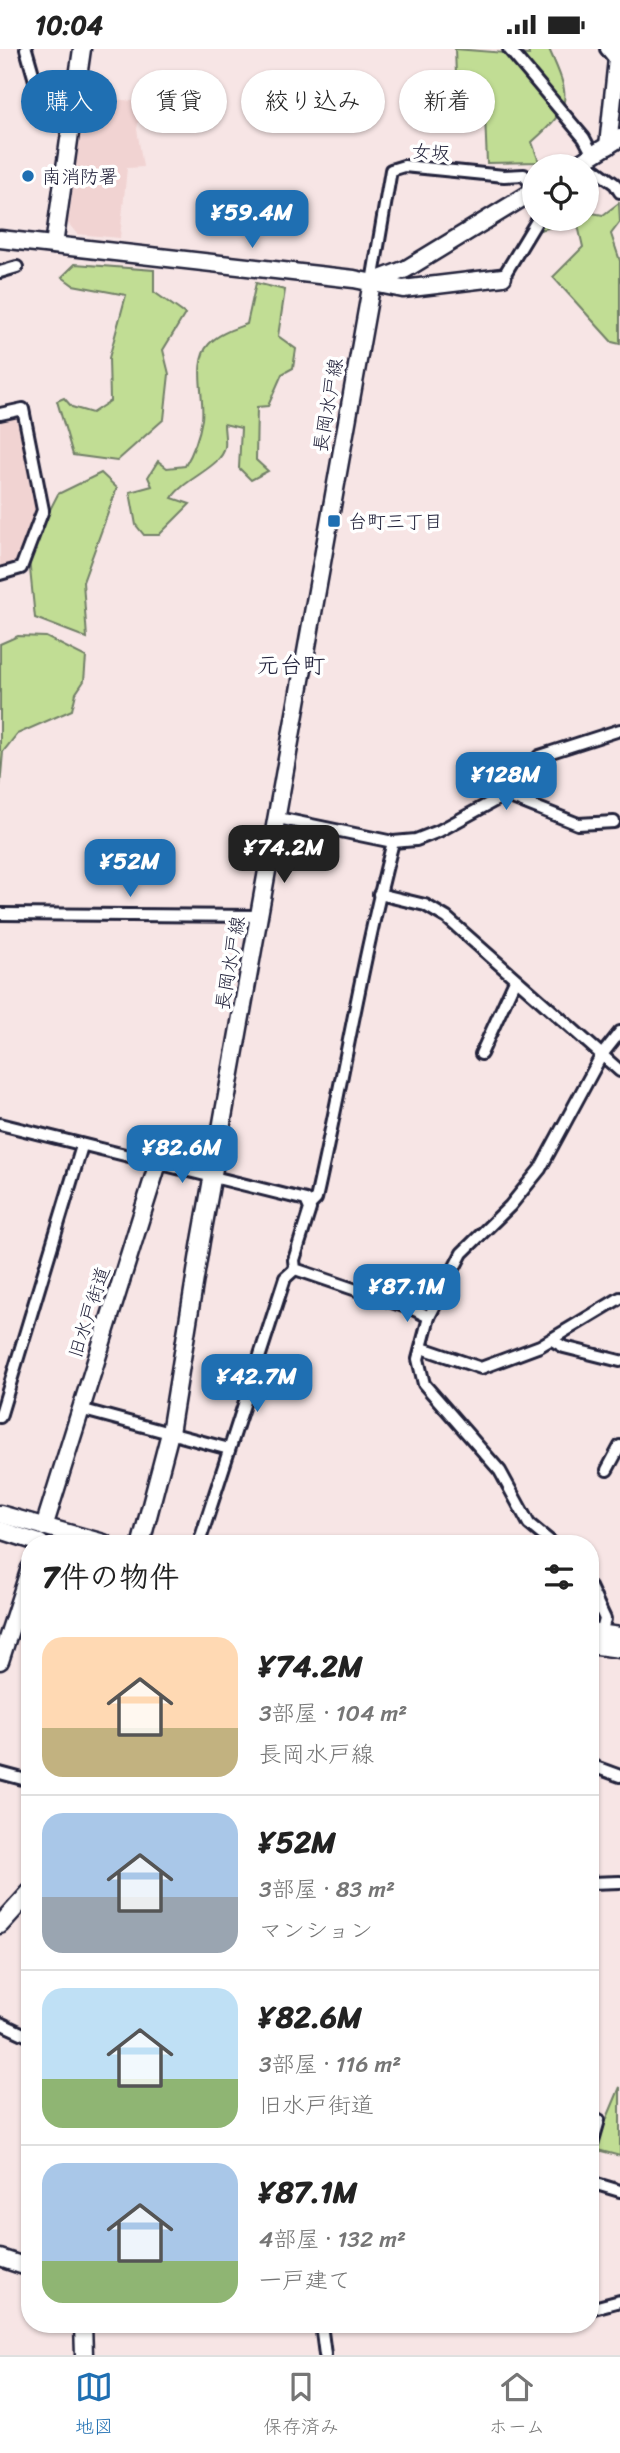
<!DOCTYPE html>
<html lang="ja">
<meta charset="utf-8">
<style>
:root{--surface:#fff;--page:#f2f2f2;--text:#222;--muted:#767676;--line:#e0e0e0;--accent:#1f6fb2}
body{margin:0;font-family:Sriracha,"Klee One",sans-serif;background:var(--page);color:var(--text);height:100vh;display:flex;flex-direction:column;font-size:26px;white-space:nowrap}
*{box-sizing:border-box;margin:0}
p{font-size:23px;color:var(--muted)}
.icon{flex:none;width:38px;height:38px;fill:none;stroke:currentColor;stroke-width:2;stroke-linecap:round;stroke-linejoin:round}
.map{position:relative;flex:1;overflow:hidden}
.side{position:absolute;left:21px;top:1486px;width:578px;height:798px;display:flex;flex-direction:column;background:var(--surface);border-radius:28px;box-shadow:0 2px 5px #0004}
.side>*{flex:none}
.top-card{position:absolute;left:21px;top:21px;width:579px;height:63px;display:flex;gap:14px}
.buttons{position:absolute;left:522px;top:105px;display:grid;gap:14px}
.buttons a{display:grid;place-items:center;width:77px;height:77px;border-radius:50%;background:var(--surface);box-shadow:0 2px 5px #0004;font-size:35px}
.price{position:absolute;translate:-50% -60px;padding:0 16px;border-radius:14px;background:var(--accent);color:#fff;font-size:23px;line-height:46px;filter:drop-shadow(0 2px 4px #0008)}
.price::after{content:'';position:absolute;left:50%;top:42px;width:21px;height:16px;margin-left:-10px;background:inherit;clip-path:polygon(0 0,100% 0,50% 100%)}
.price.on{background:#222;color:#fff}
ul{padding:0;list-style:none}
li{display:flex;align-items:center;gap:21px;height:175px;padding:0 21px}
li+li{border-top:2px solid var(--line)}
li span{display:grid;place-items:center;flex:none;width:196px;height:140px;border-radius:21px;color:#555}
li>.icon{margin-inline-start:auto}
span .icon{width:84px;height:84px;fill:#fffc;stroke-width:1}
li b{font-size:30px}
h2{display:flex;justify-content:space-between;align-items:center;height:84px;padding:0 21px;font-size:30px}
.pill{padding:0 24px;border-radius:32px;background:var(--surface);box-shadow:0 2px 5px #0004;font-size:24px;line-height:63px}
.pill.on{background:var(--accent);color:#fff}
.status{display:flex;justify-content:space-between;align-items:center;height:49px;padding:0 35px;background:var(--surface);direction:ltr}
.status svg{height:19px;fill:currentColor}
.tab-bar{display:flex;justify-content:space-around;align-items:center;height:98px;border-top:2px solid var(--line);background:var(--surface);font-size:19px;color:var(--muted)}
.tab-bar a{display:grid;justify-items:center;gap:4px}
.tab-bar .on{color:var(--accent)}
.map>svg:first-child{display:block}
.built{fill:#f1d3d2}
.green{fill:#c1dd94;stroke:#728068;stroke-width:2}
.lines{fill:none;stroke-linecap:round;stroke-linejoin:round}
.street-casing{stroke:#22223b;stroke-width:16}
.secondary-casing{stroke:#22223b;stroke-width:21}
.street{stroke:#fff;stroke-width:10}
.secondary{stroke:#fff;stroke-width:16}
.poi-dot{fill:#1f6fb2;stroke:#fff;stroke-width:2.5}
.labels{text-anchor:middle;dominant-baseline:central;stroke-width:7;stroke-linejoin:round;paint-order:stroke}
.street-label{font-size:19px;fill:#22223b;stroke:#fff}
.poi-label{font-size:19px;fill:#22223b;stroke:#fff;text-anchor:start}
.quarter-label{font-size:23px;fill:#22223b;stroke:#fff}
</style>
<div class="status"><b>10:04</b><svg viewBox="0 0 49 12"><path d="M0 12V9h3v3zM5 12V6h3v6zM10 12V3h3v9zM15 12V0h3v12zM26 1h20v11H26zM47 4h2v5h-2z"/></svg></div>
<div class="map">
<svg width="620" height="2306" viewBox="0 0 620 2306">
<rect width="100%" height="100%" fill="#f7e5e5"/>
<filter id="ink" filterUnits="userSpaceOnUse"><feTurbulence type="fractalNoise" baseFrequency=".0143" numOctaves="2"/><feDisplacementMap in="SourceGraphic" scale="14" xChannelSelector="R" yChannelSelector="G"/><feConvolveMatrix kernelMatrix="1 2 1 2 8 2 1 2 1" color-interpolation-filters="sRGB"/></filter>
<g filter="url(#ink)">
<g class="built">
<polygon points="86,47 142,53 137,80 143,118 127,119 120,189 77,185 68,174"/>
<polygon points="18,366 37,463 17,514 0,521 0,369"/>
</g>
<g class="green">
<path d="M 455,0 L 529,6 L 528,0 L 549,0 C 571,49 573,57 532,93 L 539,113 L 487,114 L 485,67 L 468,67 L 456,26 Z"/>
<polygon points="619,154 620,173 611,185 620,212 620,295 612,293 553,228 583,198 577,172 536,182 543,170 586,170 586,163 603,166"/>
<polygon points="75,215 154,221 154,243 185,265 163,301 169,325 164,370 117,412 73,406 57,352 64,349 72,358 92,364 110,352 109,309 126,246 73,236 62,228"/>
<path d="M 256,234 L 285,241 L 278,287 L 296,300 L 293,319 L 282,325 L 268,357 L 257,358 L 256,411 L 268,422 L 251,431 L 239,419 L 241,379 L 224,375 C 224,382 226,391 225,398 C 222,418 183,430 172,449 L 190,455 L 159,486 L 144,486 L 136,476 L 130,443 L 152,437 L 148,428 L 158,412 L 167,419 L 185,417 C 194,402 199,388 202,370 C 205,348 192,313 209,295 C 219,284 234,280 247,275 Z"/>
<polygon points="101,424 117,439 83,533 87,589 35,569 29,510 40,480 58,445"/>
<polygon points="18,587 46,588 86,608 84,632 76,644 72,661 17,685 3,703 0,738 0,595"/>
<polygon points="620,2038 620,2107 594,2100"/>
</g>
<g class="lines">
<defs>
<g id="street">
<polyline points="26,0 42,56 47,62 72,67"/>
<polyline points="509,0 584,89 593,106"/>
<polyline points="606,0 616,12"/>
<polyline points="583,112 615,135 620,143"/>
<polyline points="0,223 17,218"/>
<polyline points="503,228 538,170"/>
<polyline points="372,233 391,121 404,117 504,127 524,126 534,139"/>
<polyline points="0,365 23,360 43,461 21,519 0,525"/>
<polyline points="505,746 578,775 614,773"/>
<polyline points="278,769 393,793 416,791 439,782 505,746 522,731 539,707 620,681"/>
<polyline points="379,845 425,856 447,869 620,1022"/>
<polyline points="0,865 260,867"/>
<polyline points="481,1005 515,931"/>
<polyline points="0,1075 306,1151 310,1160 294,1211 295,1220 415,1261 429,1268 418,1310 424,1335 500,1422 529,1475 552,1494"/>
<path d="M 310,1156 L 316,1150 C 343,1031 362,911 393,793"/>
<polyline points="429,1268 462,1204 510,1157 540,1120 601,1007 620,983"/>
<polyline points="552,1291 564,1298 620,1312"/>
<polyline points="422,1299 481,1319 540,1297 620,1249"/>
<polyline points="80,1360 229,1400"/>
<polyline points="0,1368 82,1097"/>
<polyline points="607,1421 620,1397"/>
<polyline points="199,1494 285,1229 295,1220"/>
<polyline points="590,1538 605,1570 600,1590"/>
<polyline points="590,1716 620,1727"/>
<polyline points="0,1724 30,1732"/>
<polyline points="590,1834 620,1833"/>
<polyline points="0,1974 30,1988"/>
<polyline points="590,2067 599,2071 590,2102"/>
<polyline points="590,2133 620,2142"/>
<polyline points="590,2260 620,2252"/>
<polyline points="321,2275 325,2306"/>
</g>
<g id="secondary">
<polyline points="608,97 618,0"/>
<polyline points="575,117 620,89"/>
<polyline points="0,190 354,230 403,240 503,228"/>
<polyline points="54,196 82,0"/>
<polyline points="0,1465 104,1494"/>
<polyline points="44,1478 158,1114"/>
<polyline points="0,1481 40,1494"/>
<polyline points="141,1494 170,1384 201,1192 372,233 406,220 534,142"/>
<polyline points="590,1583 620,1587"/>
<polyline points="590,1596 620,1600"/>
<polyline points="0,1612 30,1519"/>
<polyline points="0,1876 30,1843"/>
<polyline points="0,2209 30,2219"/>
<polyline points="83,2275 84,2306"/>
</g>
</defs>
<use href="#street" class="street-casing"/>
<use href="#secondary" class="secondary-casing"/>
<use href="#street" class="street"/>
<use href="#secondary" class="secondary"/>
</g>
</g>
<g class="poi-dot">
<circle cx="28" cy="127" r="7"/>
<rect x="327" y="465" width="14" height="14" rx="3.5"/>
</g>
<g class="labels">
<g class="street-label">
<text transform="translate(431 103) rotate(4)">女坂</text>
<text transform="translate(328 356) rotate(-80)">長岡水戸線</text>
<text transform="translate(230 914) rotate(-80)">長岡水戸線</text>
<text transform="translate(89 1263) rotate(-72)">旧水戸街道</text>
</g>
<g class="poi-label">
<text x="42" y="127">南消防署</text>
<text x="348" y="472">台町三丁目</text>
</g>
<g class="quarter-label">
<text x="291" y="616">元台町</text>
</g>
</g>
</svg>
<div class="buttons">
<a><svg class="icon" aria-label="locate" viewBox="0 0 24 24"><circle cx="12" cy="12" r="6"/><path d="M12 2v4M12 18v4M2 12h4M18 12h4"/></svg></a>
</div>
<b class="price" style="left:252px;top:201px">¥59.4M</b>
<b class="price" style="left:506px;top:763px">¥128M</b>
<b class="price on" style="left:284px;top:836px">¥74.2M</b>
<b class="price" style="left:130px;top:850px">¥52M</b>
<b class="price" style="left:182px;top:1136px">¥82.6M</b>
<b class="price" style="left:407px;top:1275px">¥87.1M</b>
<b class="price" style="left:257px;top:1365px">¥42.7M</b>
<div class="top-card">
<a class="pill on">購入</a>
<a class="pill">賃貸</a>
<a class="pill">絞り込み</a>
<a class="pill">新着</a>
</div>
<section class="side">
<h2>7件の物件<svg class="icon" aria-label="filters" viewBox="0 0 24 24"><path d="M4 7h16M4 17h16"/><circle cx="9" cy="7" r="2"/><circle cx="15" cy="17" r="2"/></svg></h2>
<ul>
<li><span style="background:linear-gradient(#ffd9b3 65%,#c2b280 0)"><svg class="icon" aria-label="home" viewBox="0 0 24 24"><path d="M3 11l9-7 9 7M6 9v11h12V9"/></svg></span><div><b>¥74.2M</b><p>3部屋 · 104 m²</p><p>長岡水戸線</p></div></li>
<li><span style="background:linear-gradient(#a9c7e8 60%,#9aa5b1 0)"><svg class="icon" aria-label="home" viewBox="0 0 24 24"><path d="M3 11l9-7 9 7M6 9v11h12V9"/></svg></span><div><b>¥52M</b><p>3部屋 · 83 m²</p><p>マンション</p></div></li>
<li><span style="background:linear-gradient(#bfe0f5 65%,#8fb573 0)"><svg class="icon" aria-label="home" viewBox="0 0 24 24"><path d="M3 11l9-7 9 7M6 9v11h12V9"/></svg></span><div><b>¥82.6M</b><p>3部屋 · 116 m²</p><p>旧水戸街道</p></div></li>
<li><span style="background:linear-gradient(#a9c7e8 70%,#8fb573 0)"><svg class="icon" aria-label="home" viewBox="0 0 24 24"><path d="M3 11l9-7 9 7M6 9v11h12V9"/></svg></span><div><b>¥87.1M</b><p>4部屋 · 132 m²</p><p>一戸建て</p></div></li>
</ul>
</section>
</div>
<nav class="tab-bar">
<a class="on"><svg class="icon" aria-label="map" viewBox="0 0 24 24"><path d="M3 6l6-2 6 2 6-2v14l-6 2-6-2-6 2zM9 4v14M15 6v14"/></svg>地図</a>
<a><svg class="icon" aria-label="saved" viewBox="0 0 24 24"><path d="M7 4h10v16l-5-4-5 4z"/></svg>保存済み</a>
<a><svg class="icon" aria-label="home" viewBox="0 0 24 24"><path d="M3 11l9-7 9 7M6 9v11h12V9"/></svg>ホーム</a>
</nav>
